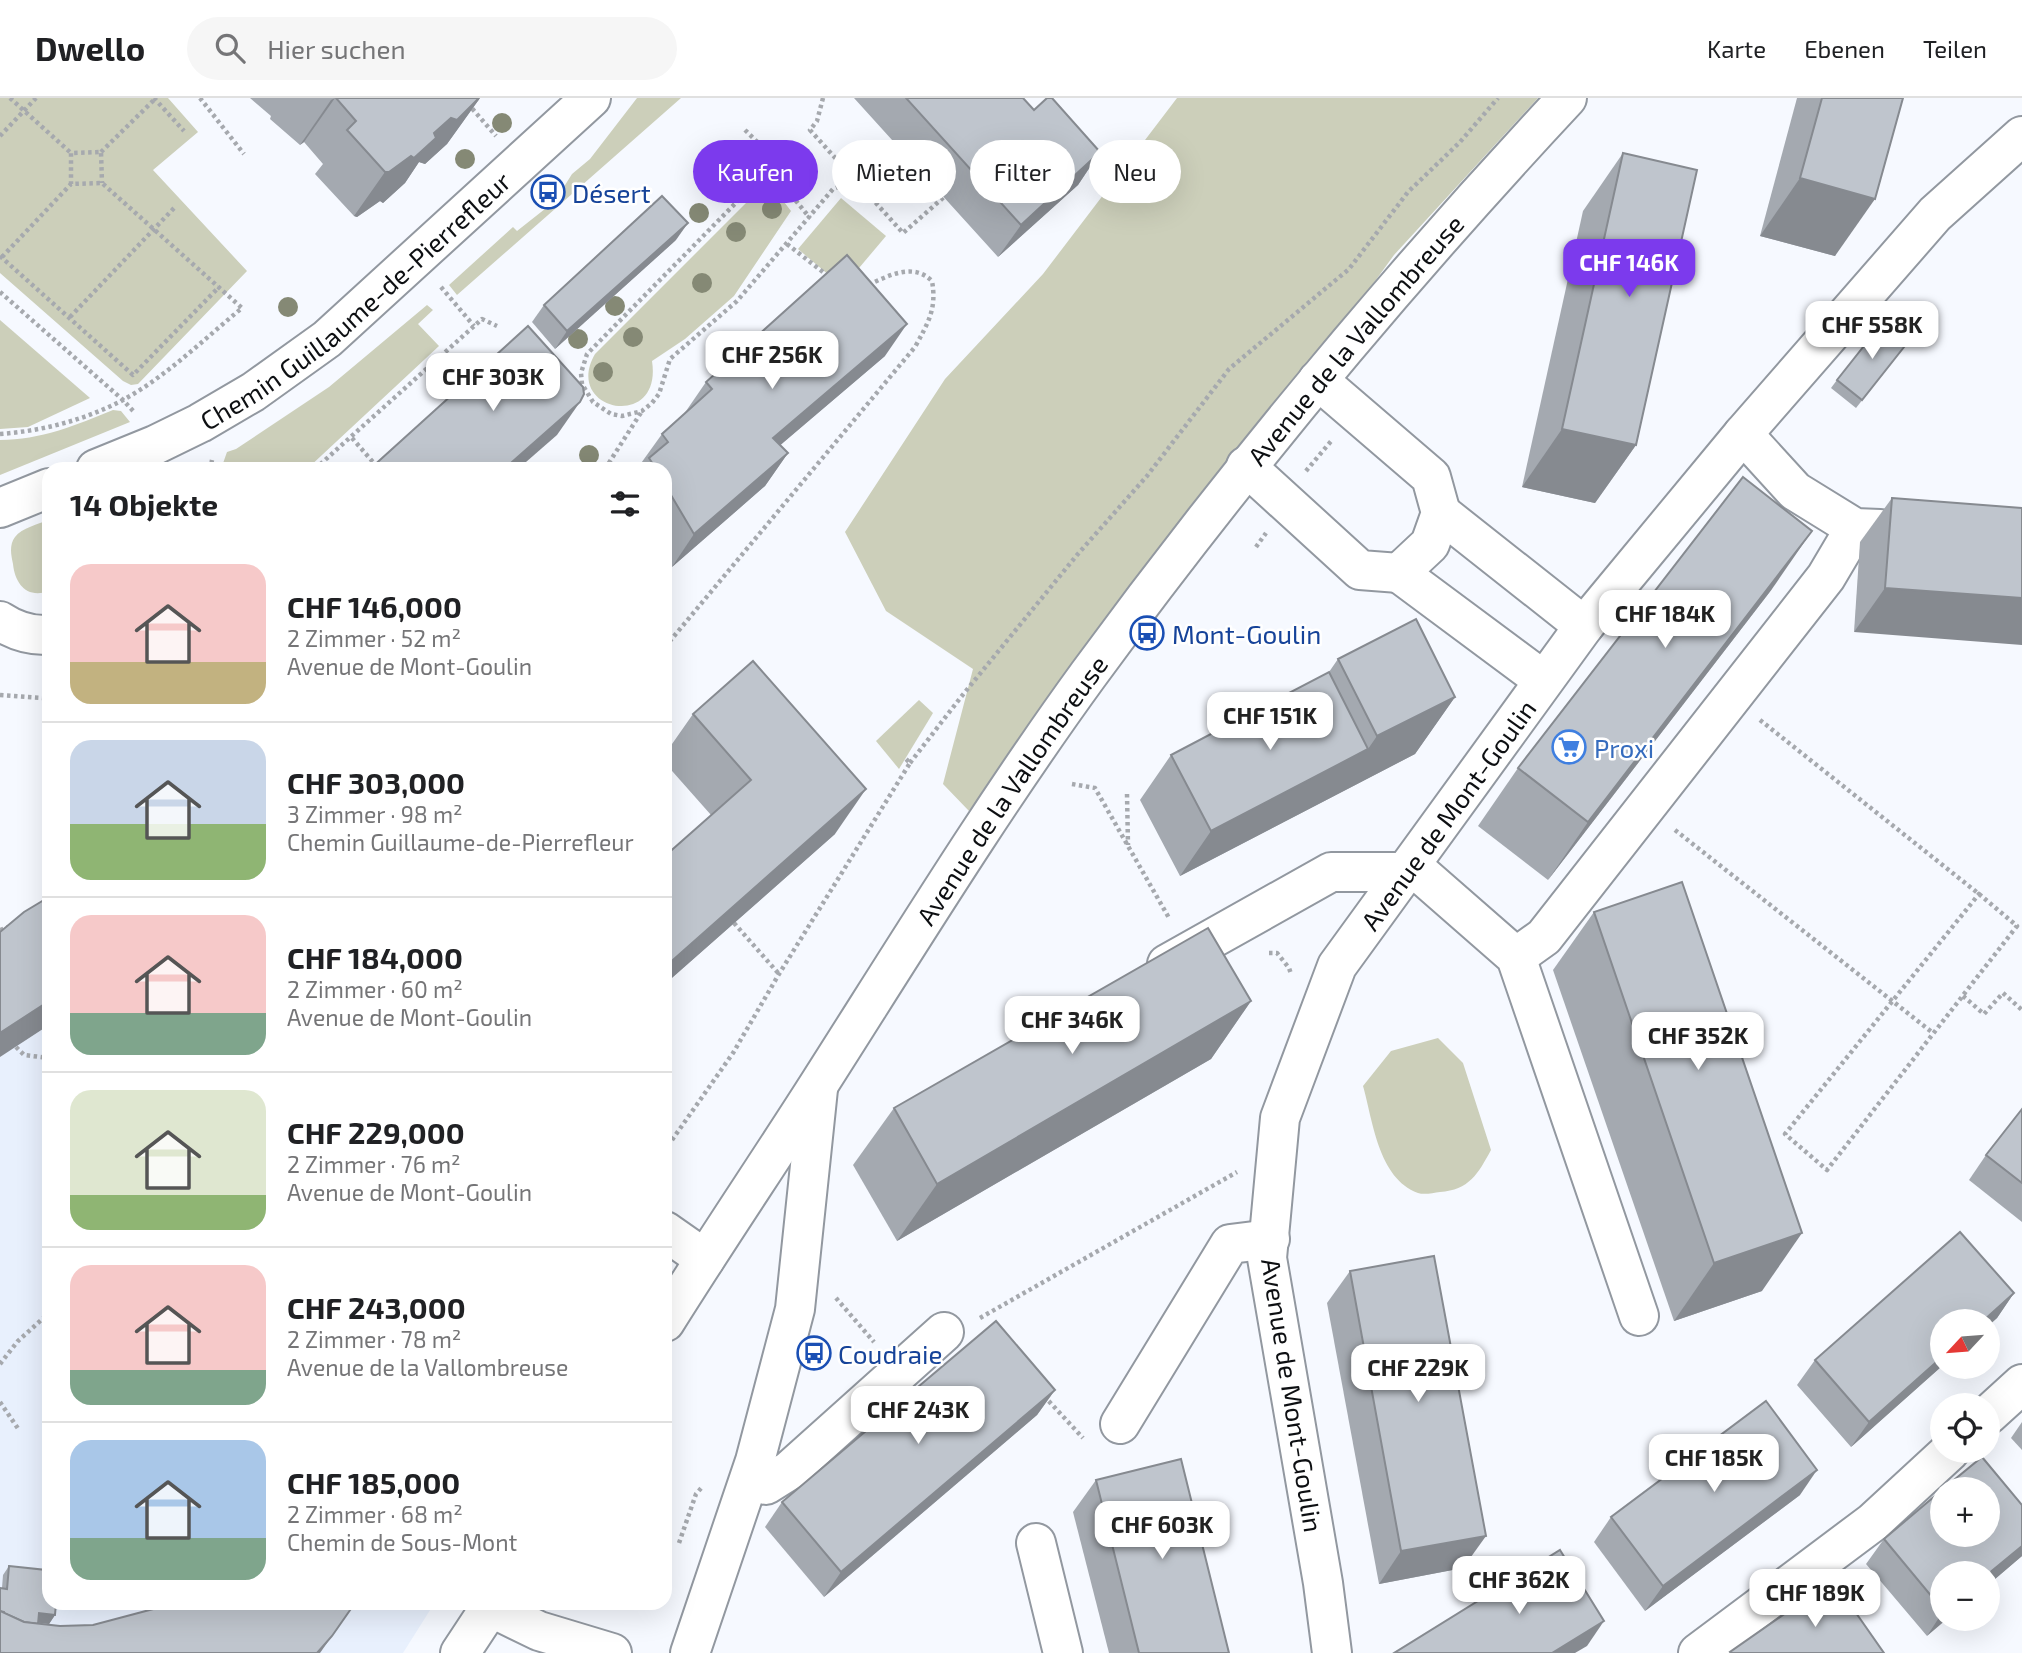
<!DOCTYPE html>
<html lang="de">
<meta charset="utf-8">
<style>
:root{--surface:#fff;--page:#f6f6f6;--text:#202124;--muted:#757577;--line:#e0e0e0;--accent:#7c3aed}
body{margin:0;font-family:"Exo 2",sans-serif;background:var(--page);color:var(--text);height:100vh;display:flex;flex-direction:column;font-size:26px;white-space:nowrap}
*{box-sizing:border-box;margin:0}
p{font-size:23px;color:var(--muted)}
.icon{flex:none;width:38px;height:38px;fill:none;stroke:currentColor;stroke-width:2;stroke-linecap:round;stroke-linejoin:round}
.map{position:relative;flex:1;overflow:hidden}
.details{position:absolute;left:42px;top:364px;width:630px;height:1148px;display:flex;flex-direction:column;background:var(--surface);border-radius:21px;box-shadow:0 7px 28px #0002}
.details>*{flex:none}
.hud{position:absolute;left:693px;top:42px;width:665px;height:63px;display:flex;gap:14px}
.needle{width:46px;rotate:244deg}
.tools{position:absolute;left:1930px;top:1211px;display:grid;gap:14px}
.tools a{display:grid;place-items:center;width:70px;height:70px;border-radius:50%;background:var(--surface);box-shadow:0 7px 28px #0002;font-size:35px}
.price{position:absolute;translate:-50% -60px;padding:0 16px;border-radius:14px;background:#fff;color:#222;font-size:23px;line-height:46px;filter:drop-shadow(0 2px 4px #0008)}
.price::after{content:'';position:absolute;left:50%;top:42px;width:21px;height:16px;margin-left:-10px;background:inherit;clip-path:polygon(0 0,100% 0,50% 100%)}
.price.active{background:var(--accent);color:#fff}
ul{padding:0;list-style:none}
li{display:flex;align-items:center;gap:21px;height:175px;padding:0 28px}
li+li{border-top:2px solid var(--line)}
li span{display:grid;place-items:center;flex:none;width:196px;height:140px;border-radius:21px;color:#555}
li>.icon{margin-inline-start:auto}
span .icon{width:84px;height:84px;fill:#fffc;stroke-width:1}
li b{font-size:30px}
h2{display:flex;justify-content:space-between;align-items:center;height:84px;padding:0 28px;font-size:30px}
.pill{padding:0 24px;border-radius:32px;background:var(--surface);box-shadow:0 7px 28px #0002;font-size:24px;line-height:63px}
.pill.active{background:var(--accent);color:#fff}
header{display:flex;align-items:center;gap:42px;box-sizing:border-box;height:98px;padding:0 35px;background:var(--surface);border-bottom:2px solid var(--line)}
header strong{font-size:33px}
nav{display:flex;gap:38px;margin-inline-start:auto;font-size:24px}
.search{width:490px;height:63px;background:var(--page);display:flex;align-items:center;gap:18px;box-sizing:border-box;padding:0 24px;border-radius:38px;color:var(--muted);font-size:26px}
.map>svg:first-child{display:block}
.built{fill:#e8f0fd}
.green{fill:#cccfba}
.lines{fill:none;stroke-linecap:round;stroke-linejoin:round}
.minor-casing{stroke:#9298a0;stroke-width:42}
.path{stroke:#a6a9ae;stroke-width:4.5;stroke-dasharray:3.5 3.5;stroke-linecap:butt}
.minor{stroke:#fff;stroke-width:38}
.tree{fill:#858975}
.wall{fill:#a4a9b0}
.shaded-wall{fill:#868a90}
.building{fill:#bfc5cd;stroke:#868a90;stroke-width:2}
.labels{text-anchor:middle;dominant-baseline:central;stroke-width:5;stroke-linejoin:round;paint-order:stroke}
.transit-label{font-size:26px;fill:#164399;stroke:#fff;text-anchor:start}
.street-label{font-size:26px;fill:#0d0f12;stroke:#fff}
.shop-label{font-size:26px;fill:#366cbe;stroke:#fff;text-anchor:start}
</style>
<header>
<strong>Dwello</strong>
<div class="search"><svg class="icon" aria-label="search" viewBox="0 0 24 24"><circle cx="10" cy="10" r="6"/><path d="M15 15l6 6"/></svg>Hier suchen</div>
<nav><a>Karte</a><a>Ebenen</a><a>Teilen</a></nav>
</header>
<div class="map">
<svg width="2022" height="1555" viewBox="0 0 2022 1555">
<rect width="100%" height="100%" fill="#f6f9ff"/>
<polygon class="built" points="49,833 49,1505 432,1505 432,1509 403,1555 0,1555 0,850"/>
<g class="green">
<polygon points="0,0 168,0 198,34 153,72 247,173 138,286 131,287 123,283 0,175"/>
<polygon points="637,0 681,0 457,197 449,187 513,129 517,133 555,103 572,76 590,61"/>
<polygon points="1177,0 1538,0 1394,157 1198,427 969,713 943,686 973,571 886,513 845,434 945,281 1043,176"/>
<path d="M 768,83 L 791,113 L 734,198 L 685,241 L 652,263 C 663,334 562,313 595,256 Z"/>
<polygon points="841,100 886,138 843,189 798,151"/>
<polygon points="427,207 433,212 418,226 439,248 307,371 221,371 227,354 236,351 329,289"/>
<polygon points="0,222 90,300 28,329 0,331"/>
<path d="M 113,312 L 121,313 L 130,324 L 0,377 L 0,342 C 40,342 77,327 113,312 Z"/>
<path d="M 49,422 L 49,493 C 27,501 15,486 13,466 C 11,457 9,447 15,439 C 22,430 38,426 49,422 Z"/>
<polygon points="919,602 933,615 899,671 876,643"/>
<path d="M 1438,940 L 1463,965 L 1491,1052 C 1478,1076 1469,1092 1440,1094 C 1433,1095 1424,1097 1418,1095 C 1378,1080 1373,1023 1363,988 L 1391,953 Z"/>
</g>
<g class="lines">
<defs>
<g id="minor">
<polyline points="1743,336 1795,393 1855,430 1880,431"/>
<polyline points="1246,368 1360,472 1399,475 1430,446 1441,415 1431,379 1318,282"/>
<path id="s1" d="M 96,371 L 155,347 L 200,325 L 253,294 L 327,241 L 591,0"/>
<polyline points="0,410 49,390"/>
<polyline points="1441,415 1584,528"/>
<polyline points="1399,475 1543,582"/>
<path d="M 0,523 C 15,533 30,538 49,537"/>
<polyline points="1412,768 1516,859 1639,1218"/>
<polyline points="1516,859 1544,839 1826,479 1855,430"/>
<polyline points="1167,866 1331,774 1408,774"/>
<polyline points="665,1133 705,1161"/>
<path id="s2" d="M 665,1224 C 715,1144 768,1066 819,986 C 907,848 992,709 1088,577 C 1236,375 1396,183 1567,0"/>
<polyline points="1988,1317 2022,1286"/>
<polyline points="1120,1326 1230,1146 1270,1141"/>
<polyline points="749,1383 766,1387 790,1372 944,1234"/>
<polyline points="1036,1445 1063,1555"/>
<polyline points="490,1509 539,1533 612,1555"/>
<polyline points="460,1555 493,1505"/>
<polyline points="690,1555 755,1363 795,1211 818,991"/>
<path id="s3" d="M 1332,1555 L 1323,1485 L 1267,1160 L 1280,1020 L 1337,868 L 1584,528 L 1743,336 L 1935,116 L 2022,38"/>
<polyline points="1698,1555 1873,1424 1950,1353"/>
</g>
</defs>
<use href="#minor" class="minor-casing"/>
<g class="path">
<polyline points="10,0 71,55"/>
<polyline points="154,0 184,33"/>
<polyline points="200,0 244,56"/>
<polyline points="463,0 496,38"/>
<polyline points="823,0 817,23 810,32 903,135 944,99"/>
<polyline points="745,32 777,63 587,256 581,275 582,286 593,304 611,316 622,318 642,313 652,305 659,296 670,261 737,203 833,91 866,78 897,48"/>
<polyline points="0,38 36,0"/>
<polyline points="101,54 155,1"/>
<polyline points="769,70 810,120"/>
<polyline points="787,146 828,178"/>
<polyline points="0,158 133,277 219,189"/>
<polyline points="2,159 71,86"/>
<polyline points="441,189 474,228"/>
<polyline points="0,194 123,302 135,315"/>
<polyline points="70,219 176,108"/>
<polyline points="428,268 456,299"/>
<path d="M 0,336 C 42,333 85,322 123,302 C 167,278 204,241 242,210 L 102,85 L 71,86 L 71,55 L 101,54 L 102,85"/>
<polyline points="352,340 379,371"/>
<polyline points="210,371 212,362"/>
<polyline points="315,371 482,221 497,228"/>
<polyline points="605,371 642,313"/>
<polyline points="1306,373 1332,342"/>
<polyline points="1256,449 1266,435"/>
<path d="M 665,549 L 915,249 C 928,225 937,211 932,183 C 913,164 888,178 868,187"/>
<polyline points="0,597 43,600 49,596"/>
<polyline points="1760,622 1979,796"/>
<polyline points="910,665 961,599 1077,457 1147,378 1229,271 1349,171 1408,94 1460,44 1498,0"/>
<polyline points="1072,686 1095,690 1169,820"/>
<polyline points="1127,696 1128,747"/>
<polyline points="1675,732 1933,935"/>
<polygon points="1979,796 2017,828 1827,1072 1785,1036"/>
<polyline points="734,825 779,876"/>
<polyline points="0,832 9,829"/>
<polyline points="1269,855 1277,855 1289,870 1291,876"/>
<polyline points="1963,898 1984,916 2003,895 2022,912"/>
<polyline points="16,949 24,957 49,960"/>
<polyline points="672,1042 733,955 779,876 910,665 905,660"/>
<polyline points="836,1200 874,1244"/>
<polyline points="980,1220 1237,1074"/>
<polyline points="0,1266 18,1243 49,1215"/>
<polyline points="1044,1298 1083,1340"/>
<polyline points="0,1304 19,1332"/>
<polyline points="679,1445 696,1396 703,1388"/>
</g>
<use href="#minor" class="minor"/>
</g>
<g class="tree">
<circle cx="502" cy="25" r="10"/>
<circle cx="465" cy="61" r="10"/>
<circle cx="772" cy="111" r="10"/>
<circle cx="699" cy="115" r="10"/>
<circle cx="736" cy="134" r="10"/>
<circle cx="702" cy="185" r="10"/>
<circle cx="615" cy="208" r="10"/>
<circle cx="288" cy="209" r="10"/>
<circle cx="633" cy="239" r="10"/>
<circle cx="578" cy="241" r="10"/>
<circle cx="603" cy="274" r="10"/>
<circle cx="589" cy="357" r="10"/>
</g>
<g class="wall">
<polygon points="250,0 480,0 447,46 425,66 419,64 405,85 383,105 380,103 357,119 354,118 315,76 323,66 304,44 300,47 270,21 271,18"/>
<polygon points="854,0 1023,0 1034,12 1100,54 1078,87 998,159"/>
<polygon points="1797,0 1903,0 1835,158 1760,138"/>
<polygon points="1623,55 1636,347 1595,405 1522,389 1583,113"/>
<polygon points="676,142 555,251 532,224 544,207"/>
<polygon points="1902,252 1856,310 1831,290 1837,282"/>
<polygon points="885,258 780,347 788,355 765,388 672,469 665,457 665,371 641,371 639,368 662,336 684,316 706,284"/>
<polygon points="1892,400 2022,410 1854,534 1860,444"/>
<polygon points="1772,491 1548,782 1478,728 1518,670"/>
<polygon points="1338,561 1455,599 1415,656 1180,778 1140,702 1171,657 1329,574"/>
<polygon points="693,616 835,736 665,886 665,758 711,717 665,665 665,656"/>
<polygon points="1594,814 1762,1193 1674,1223 1553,872"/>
<polygon points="1251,903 1211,961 897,1143 853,1067 894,1010"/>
<polygon points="2022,1011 2022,1124 1969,1082 1986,1057"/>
<polygon points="1350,1173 1463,1470 1379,1486 1327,1205"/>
<polygon points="2014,1195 1997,1220 1988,1228 1988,1223 1942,1223 1942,1268 1851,1349 1797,1287 1815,1262"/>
<polygon points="1055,1292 1037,1317 824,1499 765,1429 782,1404"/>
<polygon points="2022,1324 2022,1352 2011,1340"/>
<polygon points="1096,1382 1229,1555 1109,1555 1073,1414"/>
<polygon points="1800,1397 1645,1513 1594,1444 1611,1419"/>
<polygon points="2022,1407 2022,1458 1988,1487 1942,1475 1942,1521 1927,1538 1866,1466 1884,1441"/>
<polygon points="9,1468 44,1491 55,1517 49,1526 38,1525 38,1526 60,1528 93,1527 355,1505 0,1555 2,1490 3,1477"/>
</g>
<g class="shaded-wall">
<polygon points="335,0 304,44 300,47 331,2"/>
<polygon points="476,0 480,0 447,46 425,66 419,64 405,85 383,105 380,103 357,119 354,118 385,74 411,58 451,20"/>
<polygon points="1100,54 1078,87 998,159 1021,127"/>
<polygon points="1800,80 1875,101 1835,158 1760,138"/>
<polygon points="688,125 676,142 555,251 567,233"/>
<polygon points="907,226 885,258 751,372 773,340"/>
<polygon points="580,304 557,337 518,371 504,371"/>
<polygon points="1562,331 1636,347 1595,405 1522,389"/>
<polygon points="788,355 765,388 672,469 694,436"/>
<polygon points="1812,433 1772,491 1548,782 1588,724"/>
<polygon points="1885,490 2022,500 2022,547 1854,534"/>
<polygon points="1455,599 1415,656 1180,778 1211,733 1368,651 1377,638"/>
<polygon points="866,691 835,736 665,886 665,869"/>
<polygon points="49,903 49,927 0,959 0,935"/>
<polygon points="1251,903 1211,961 897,1143 937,1086"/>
<polygon points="1802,1135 1762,1193 1674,1223 1714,1165"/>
<polygon points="2014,1195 1997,1220 1988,1228 1988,1223 1983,1223"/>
<polygon points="1942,1259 1942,1268 1851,1349 1869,1324"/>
<polygon points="1055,1292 1037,1317 824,1499 841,1474"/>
<polygon points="1817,1372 1800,1397 1645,1513 1663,1488"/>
<polygon points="1486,1438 1463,1470 1379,1486 1401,1453"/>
<polygon points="2022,1448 2022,1458 1988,1487 1988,1476"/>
<polygon points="39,1515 55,1517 49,1526 33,1524"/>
<polygon points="1942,1515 1942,1521 1947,1521 1927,1538"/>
<polygon points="1604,1523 1587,1548 1575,1555 1552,1555"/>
<polygon points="332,1538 320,1555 317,1555"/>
</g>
<g class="building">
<polygon points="336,0 478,0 478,1 457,22 451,20 434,35 436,40 414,60 411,58 389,74 385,74 347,32 356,23"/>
<polygon points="906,0 1023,0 1034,12 1047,0 1052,0 1100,54 1021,127"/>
<polygon points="1822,0 1903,0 1875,101 1800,80"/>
<polygon points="1623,55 1697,72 1636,347 1562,331"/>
<polygon points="662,98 688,125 567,233 544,207"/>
<polygon points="847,157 907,226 773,340 788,355 694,436 665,387 665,371 656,371 649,360 668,344 662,336 712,291 706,284"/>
<polygon points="1883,224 1908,244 1862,302 1837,282"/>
<polygon points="528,228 583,289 584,296 580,304 504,371 370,371"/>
<polygon points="1743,379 1812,433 1588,724 1518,670"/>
<polygon points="1892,400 2022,410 2022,500 1885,490"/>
<polygon points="1416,521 1455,599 1377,638 1338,561"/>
<polygon points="753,563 866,691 665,869 665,758 751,682 693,616"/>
<polygon points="1329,574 1368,651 1211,733 1171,657"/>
<polygon points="1682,784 1802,1135 1714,1165 1594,814"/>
<polygon points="49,799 49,903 0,935 0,834 24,814"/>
<polygon points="1208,830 1251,903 937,1086 894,1010"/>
<polygon points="2022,1011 2022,1085 1986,1057"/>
<polygon points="1960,1134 2014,1195 1983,1223 1942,1223 1942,1259 1869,1324 1815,1262"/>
<polygon points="1434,1158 1486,1438 1401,1453 1350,1173"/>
<polygon points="996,1223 1055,1292 841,1474 782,1404"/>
<polygon points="1766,1303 1817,1372 1663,1488 1611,1419"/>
<polygon points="1982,1359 2022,1407 2022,1448 1988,1476 1988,1475 1942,1475 1942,1511 1884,1441 1942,1392 1942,1437 1988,1437 1988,1391 1943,1391"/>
<polygon points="1181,1361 1229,1555 1139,1555 1096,1382"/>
<polygon points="1560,1452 1604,1523 1552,1555 1394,1555"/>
<polygon points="9,1468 46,1472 44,1491 49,1491 49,1505 56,1505 55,1517 39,1515 38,1526 24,1524 4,1515 4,1514 0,1513 0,1490 7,1491"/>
<polygon points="1833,1482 1884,1555 1731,1555 1730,1554"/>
<polygon points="165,1505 355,1505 332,1538 317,1555 0,1555 0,1513 24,1524 60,1528 93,1527 157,1510"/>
</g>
<defs>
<symbol id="bus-ring" viewBox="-11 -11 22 22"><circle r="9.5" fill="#fff" stroke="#1a4fb4" stroke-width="1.5"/><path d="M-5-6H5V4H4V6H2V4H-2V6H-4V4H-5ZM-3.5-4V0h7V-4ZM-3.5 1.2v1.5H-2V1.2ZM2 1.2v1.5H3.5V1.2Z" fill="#1a4fb4"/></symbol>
<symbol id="supermarket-ring" viewBox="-11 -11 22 22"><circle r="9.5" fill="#fff" stroke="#3f7fe0" stroke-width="1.5"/><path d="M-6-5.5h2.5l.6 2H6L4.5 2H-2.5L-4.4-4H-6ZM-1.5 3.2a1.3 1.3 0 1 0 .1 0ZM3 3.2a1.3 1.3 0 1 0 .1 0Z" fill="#3f7fe0"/></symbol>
</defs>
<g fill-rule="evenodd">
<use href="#bus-ring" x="529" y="75" width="38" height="38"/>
<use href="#bus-ring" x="1128" y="516" width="38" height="38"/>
<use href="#supermarket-ring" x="1550" y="630" width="38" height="38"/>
<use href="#bus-ring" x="795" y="1236" width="38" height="38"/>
</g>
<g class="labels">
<g class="transit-label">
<text x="572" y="94">Désert</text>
<text x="1172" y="535">Mont-Goulin</text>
<text x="838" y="1255">Coudraie</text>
</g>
<g class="street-label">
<text stroke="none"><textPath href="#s1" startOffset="312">Chemin Guillaume-de-Pierrefleur</textPath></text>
<text stroke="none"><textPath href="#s2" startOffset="1202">Avenue de la Vallombreuse</textPath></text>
<text stroke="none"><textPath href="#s2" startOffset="635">Avenue de la Vallombreuse</textPath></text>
<text stroke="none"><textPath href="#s3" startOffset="891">Avenue de Mont-Goulin</textPath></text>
<text transform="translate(1293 1297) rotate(81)">Avenue de Mont-Goulin</text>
</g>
<g class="shop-label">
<text x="1594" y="649">Proxi</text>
</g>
</g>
</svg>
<div class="tools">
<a><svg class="needle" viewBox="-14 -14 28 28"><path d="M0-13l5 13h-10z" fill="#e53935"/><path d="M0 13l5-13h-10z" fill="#757577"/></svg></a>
<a><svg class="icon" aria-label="locate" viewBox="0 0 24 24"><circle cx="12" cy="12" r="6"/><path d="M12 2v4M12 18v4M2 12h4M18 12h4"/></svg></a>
<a>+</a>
<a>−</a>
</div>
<b class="price active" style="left:1629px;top:201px">CHF 146K</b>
<b class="price" style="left:1872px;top:263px">CHF 558K</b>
<b class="price" style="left:772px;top:293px">CHF 256K</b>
<b class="price" style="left:493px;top:315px">CHF 303K</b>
<b class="price" style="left:1665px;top:552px">CHF 184K</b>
<b class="price" style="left:1270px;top:654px">CHF 151K</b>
<b class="price" style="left:1072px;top:958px">CHF 346K</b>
<b class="price" style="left:1698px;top:974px">CHF 352K</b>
<b class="price" style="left:1418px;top:1306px">CHF 229K</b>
<b class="price" style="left:918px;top:1348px">CHF 243K</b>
<b class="price" style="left:1714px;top:1396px">CHF 185K</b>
<b class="price" style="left:1162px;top:1463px">CHF 603K</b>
<b class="price" style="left:1519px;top:1518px">CHF 362K</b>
<b class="price" style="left:1815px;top:1531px">CHF 189K</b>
<div class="hud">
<a class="pill active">Kaufen</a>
<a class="pill">Mieten</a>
<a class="pill">Filter</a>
<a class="pill">Neu</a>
</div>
<section class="details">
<h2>14 Objekte<svg class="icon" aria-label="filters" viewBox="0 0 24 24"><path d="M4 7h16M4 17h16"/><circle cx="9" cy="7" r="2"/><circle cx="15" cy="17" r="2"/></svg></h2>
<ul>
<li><span style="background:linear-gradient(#f6c9c9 70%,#c2b280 0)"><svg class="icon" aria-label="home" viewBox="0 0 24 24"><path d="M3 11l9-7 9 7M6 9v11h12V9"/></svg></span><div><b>CHF 146,000</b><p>2 Zimmer · 52 m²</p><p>Avenue de Mont-Goulin</p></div></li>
<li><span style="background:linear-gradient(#c9d6e8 60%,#8fb573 0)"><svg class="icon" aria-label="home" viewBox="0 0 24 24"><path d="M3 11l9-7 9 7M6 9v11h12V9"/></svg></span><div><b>CHF 303,000</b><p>3 Zimmer · 98 m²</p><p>Chemin Guillaume-de-Pierrefleur</p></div></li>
<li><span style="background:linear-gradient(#f6c9c9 70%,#7fa58c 0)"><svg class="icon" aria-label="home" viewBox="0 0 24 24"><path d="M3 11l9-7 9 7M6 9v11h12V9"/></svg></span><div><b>CHF 184,000</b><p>2 Zimmer · 60 m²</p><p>Avenue de Mont-Goulin</p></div></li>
<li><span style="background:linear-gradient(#dfe7d0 75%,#8fb573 0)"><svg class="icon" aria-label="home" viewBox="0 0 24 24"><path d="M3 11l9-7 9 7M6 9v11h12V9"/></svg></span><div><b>CHF 229,000</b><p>2 Zimmer · 76 m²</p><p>Avenue de Mont-Goulin</p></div></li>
<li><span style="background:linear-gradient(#f6c9c9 75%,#7fa58c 0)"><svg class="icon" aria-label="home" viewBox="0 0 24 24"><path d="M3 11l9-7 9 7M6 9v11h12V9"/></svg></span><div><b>CHF 243,000</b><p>2 Zimmer · 78 m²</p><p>Avenue de la Vallombreuse</p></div></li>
<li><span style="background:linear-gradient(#a9c7e8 70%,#7fa58c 0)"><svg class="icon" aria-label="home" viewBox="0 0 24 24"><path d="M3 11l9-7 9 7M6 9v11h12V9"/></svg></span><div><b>CHF 185,000</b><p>2 Zimmer · 68 m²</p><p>Chemin de Sous-Mont</p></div></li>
</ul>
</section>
</div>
